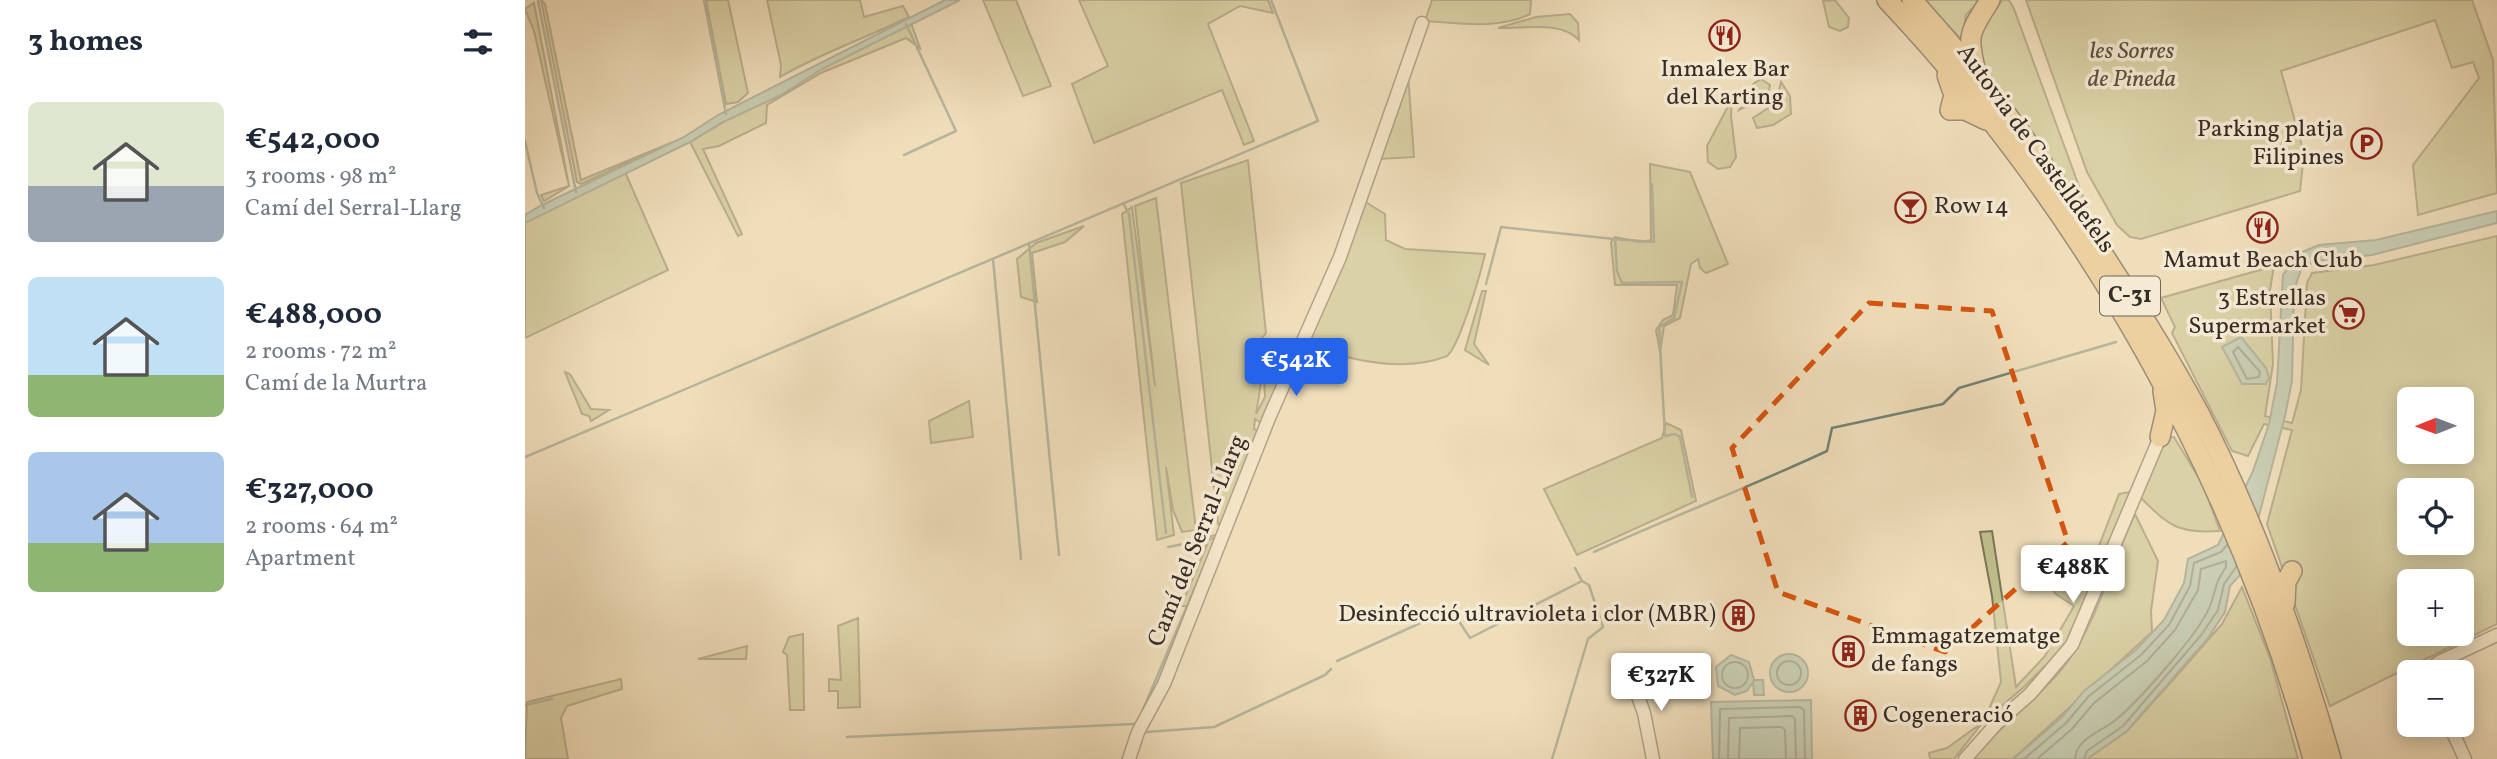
<!DOCTYPE html>
<meta charset="utf-8">
<style>
:root{--surface:#fff;--page:#f2f2f3;--text:#1f2937;--muted:#747a83;--accent:#2563eb}
body{margin:0;font-family:Vollkorn,serif;background:var(--page);color:var(--text);height:100vh;display:flex;flex-direction:column;font-size:26px;white-space:nowrap}
*{box-sizing:border-box;margin:0}
p{font-size:23px;color:var(--muted)}
.icon{flex:none;width:38px;height:38px;fill:none;stroke:currentColor;stroke-width:2;stroke-linecap:round;stroke-linejoin:round}
.map{position:relative;flex:1;overflow:hidden}
.panel{display:flex;flex-direction:column;background:var(--surface);width:525px}
.panel>*{flex:none}
.needle{width:46px;rotate:269deg}
.buttons{position:absolute;left:1872px;top:387px;display:grid;gap:14px}
.buttons a{display:grid;place-items:center;width:77px;height:77px;border-radius:10px;background:var(--surface);box-shadow:0 4px 18px #0003;font-size:35px}
.price{position:absolute;translate:-50% -60px;padding:0 16px;border-radius:7px;background:#fff;color:#222;font-size:23px;line-height:46px;filter:drop-shadow(0 2px 4px #0008)}
.price::after{content:'';position:absolute;left:50%;top:42px;width:21px;height:16px;margin-left:-10px;background:inherit;clip-path:polygon(0 0,100% 0,50% 100%)}
.price.on{background:var(--accent);color:#fff}
ul{padding:0;list-style:none}
li{display:flex;align-items:center;gap:21px;height:175px;padding:0 28px}
li span{display:grid;place-items:center;flex:none;width:196px;height:140px;border-radius:10px;color:#555}
li>.icon{margin-inline-start:auto}
span .icon{width:84px;height:84px;fill:#fffc;stroke-width:1}
li b{font-size:30px}
h2{display:flex;justify-content:space-between;align-items:center;height:84px;padding:0 28px;font-size:30px}
main{display:flex;flex:1;min-height:0}
.map>svg:first-child{display:block}
.green{fill:#bfc08c;stroke:#7b7659;stroke-width:2;fill-rule:evenodd}
.water{fill:#9bbcad;stroke:#738377;stroke-width:2}
.lines{fill:none;stroke-linecap:round;stroke-linejoin:round}
.shore{stroke:#69746a;stroke-width:2}
.stream{stroke:#738377;stroke-width:2.5}
.minor-casing{stroke:#65594b;stroke-width:15}
.highway-casing{stroke:#372d26;stroke-width:22}
.minor{stroke:#f5ead3;stroke-width:12}
.highway{stroke:#e8bf7e;stroke-width:19}
.marked{fill:none;stroke:#d6550f;stroke-width:5;stroke-dasharray:14 9;stroke-linejoin:round}
.labels{text-anchor:middle;dominant-baseline:central;stroke-width:7;stroke-linejoin:round;paint-order:stroke}
.shield{fill:#f5ead3;stroke:#70665a;stroke-width:2}
.shield-label{font-size:23px;font-weight:bold;fill:#372d26}
.park-label{font-size:24px;font-style:italic;fill:#595240;stroke:#f5ead3}
.poi-label{font-size:24px;fill:#372d26;stroke:#f5ead3;text-anchor:end}
.street-label{font-size:24px;fill:#372d26;stroke:#f5ead3}
</style>
<main>
<section class="panel">
<h2>3 homes<svg class="icon" aria-label="filters" viewBox="0 0 24 24"><path d="M4 7h16M4 17h16"/><circle cx="9" cy="7" r="2"/><circle cx="15" cy="17" r="2"/></svg></h2>
<ul>
<li><span style="background:linear-gradient(#dfe7d0 60%,#9aa5b1 0)"><svg class="icon" aria-label="home" viewBox="0 0 24 24"><path d="M3 11l9-7 9 7M6 9v11h12V9"/></svg></span><div><b>€542,000</b><p>3 rooms · 98 m²</p><p>Camí del Serral-Llarg</p></div></li>
<li><span style="background:linear-gradient(#bfe0f5 70%,#8fb573 0)"><svg class="icon" aria-label="home" viewBox="0 0 24 24"><path d="M3 11l9-7 9 7M6 9v11h12V9"/></svg></span><div><b>€488,000</b><p>2 rooms · 72 m²</p><p>Camí de la Murtra</p></div></li>
<li><span style="background:linear-gradient(#a9c7e8 65%,#8fb573 0)"><svg class="icon" aria-label="home" viewBox="0 0 24 24"><path d="M3 11l9-7 9 7M6 9v11h12V9"/></svg></span><div><b>€327,000</b><p>2 rooms · 64 m²</p><p>Apartment</p></div></li>
</ul>
</section>
<div class="map">
<svg width="1972" height="759" viewBox="0 0 1972 759">
<rect width="100%" height="100%" fill="#f0debb"/>
<filter id="stains"><feTurbulence type="fractalNoise" baseFrequency=".00286" numOctaves="4"/><feColorMatrix values="0 0 0 0 .2 0 0 0 0 .09 0 0 0 0 .02 0 0 0 .5 -.17"/></filter>
<radialGradient id="worn" r=".72"><stop offset=".6" stop-color="#630" stop-opacity="0"/><stop offset="1" stop-color="#630" stop-opacity=".3"/></radialGradient>
<g class="green">
<polygon points="16,0 20,4 56,180 148,142 56,184 52,182"/>
<polygon points="181,0 203,0 223,93 213,102 201,104"/>
<path d="M 242,0 L 335,0 L 339,17 L 378,6 L 384,17 C 341,38 296,53 255,77 L 256,65 Z"/>
<polygon points="458,0 491,0 526,86 498,96"/>
<polygon points="554,0 743,0 748,13 715,6 683,24 729,141 719,145 697,90 569,143 547,84 583,66"/>
<path d="M 907,0 L 1006,0 L 1005,14 C 975,30 933,23 900,21 Z"/>
<polygon points="1310,0 1324,18 1323,27 1315,31 1304,27 1298,1"/>
<polygon points="1398,0 1449,0 1454,1 1441,15 1437,40"/>
<polygon points="1478,0 1484,0 1489,9 1562,208 1455,61 1455,23"/>
<polygon points="1501,0 1947,0 1968,60 1972,193 1893,215 1888,165 1954,78 1948,62 1927,68 1910,20 1756,71 1779,153 1775,191 1616,239 1605,237 1592,225 1562,172"/>
<polygon points="9,3 44,186 19,201 16,195 44,186 9,31 0,9"/>
<path d="M 1045,14 L 1053,23 L 1054,40 C 1036,20 997,29 973,28 L 1011,17 Z"/>
<polygon points="386,23 395,48 381,38 296,73 242,105 241,123 194,146 178,149 217,234 213,236 165,142 244,95"/>
<polygon points="883,74 889,157 854,159"/>
<polygon points="1236,79 1245,85 1243,96 1214,110 1228,84"/>
<polygon points="1256,82 1265,96 1266,114 1248,125 1232,128 1228,118 1251,103"/>
<polygon points="1207,99 1206,116 1211,157 1205,167 1193,169 1183,162 1182,146"/>
<polygon points="723,160 741,333 733,343 737,377 731,414 740,397 737,342 741,339 759,350 771,347 739,425 730,419 729,429 735,432 701,521 693,524 656,183"/>
<polygon points="1125,164 1165,172 1203,264 1181,273 1175,268 1173,259 1166,264 1155,318 1139,326 1135,352 1131,330 1138,320 1148,315 1152,285 1090,285 1086,242 1090,237 1115,242 1126,240"/>
<polygon points="100,172 143,270 0,338 0,222"/>
<polygon points="631,198 671,530 657,532 648,510 641,467 649,535 632,540 597,214 607,207 630,386 610,206"/>
<path d="M 839,201 L 860,214 L 861,240 L 880,249 L 960,254 C 956,272 935,345 922,356 C 879,373 823,360 780,344 Z"/>
<polygon points="559,226 540,242 507,253 512,302 496,297 492,259 511,243"/>
<path d="M 1972,236 L 1972,624 L 1805,706 L 1742,524 L 1767,430 L 1739,424 L 1723,456 L 1707,451 L 1647,333 L 1650,327 L 1636,298 L 1749,266 L 1745,290 L 1748,364 L 1740,416 L 1767,423 L 1776,390 L 1782,283 L 1787,273 L 1849,265 ZM 1885,399 L 1937,399 L 1937,452 L 1885,452 ZM 1885,490 L 1937,490 L 1937,542 L 1885,542 ZM 1885,581 L 1937,581 L 1937,634 L 1885,634 Z"/>
<polygon points="957,291 961,291 949,344 964,365 940,350"/>
<polygon points="40,372 45,374 66,409 84,410 66,421 64,416 57,414"/>
<polygon points="444,401 448,437 406,443 404,421"/>
<polygon points="1141,423 1156,430 1171,501 1052,555 1019,489 1137,438"/>
<path d="M 1649,437 L 1678,485 L 1695,531 C 1653,534 1644,526 1615,497 L 1641,438 Z"/>
<polygon points="1605,492 1540,646 1500,686 1458,722 1429,759 1405,759 1404,753 1422,748 1458,722 1476,682 1467,596 1455,532 1467,531 1491,687 1520,656 1549,606 1531,594 1518,577 1522,563 1533,568 1565,569 1594,494"/>
<path d="M 1610,514 L 1633,561 L 1626,611 L 1627,632 L 1488,759 L 1447,759 C 1474,727 1513,699 1537,669 C 1572,625 1586,564 1610,514 Z"/>
<polygon points="691,535 665,606 656,606 682,545 659,547 664,540"/>
<polygon points="1717,587 1745,658 1773,759 1562,759 1602,731 1647,681 1697,624"/>
<polygon points="333,618 335,707 313,708 313,691 304,691 304,679 316,680 313,626"/>
<polygon points="278,634 279,710 265,710 262,655 258,652 264,637"/>
<polygon points="222,646 221,659 173,659"/>
<polygon points="96,679 97,689 42,706 36,718 43,759 0,759 2,702"/>
</g>
<g class="water">
<polygon points="420,0 435,0 297,69 256,95 196,123 165,142 0,223 0,215 15,206 159,137 193,115"/>
<polygon points="1972,211 1972,223 1847,255 1790,261 1776,270 1769,290 1767,381 1760,416 1734,516 1716,574 1705,586 1700,612 1683,638 1602,731 1562,759 1488,759 1536,718 1559,691 1612,649 1639,620 1659,583 1663,559 1693,545 1728,471 1744,424 1752,383 1758,275 1772,254 1794,245 1851,240"/>
<polygon points="1716,337 1741,368 1744,378 1741,384 1717,384 1697,347"/>
<circle cx="1264" cy="673" r="19"/>
<polygon points="1206,655 1224,662 1229,680 1238,680 1239,695 1229,695 1228,682 1222,691 1210,695 1193,686 1191,667"/>
<polygon points="1286,700 1287,759 1188,759 1186,702"/>
</g>
<g class="lines">
<g class="shore">
<polygon points="1713,347 1735,372 1734,377 1722,379 1708,352"/>
<circle cx="1264" cy="673" r="12"/>
<circle cx="1210" cy="675" r="13"/>
<polyline points="1194,759 1195,709 1275,707 1279,710 1280,759"/>
<polyline points="1203,759 1204,718 1267,716 1270,719 1271,759"/>
<polyline points="1214,759 1215,728 1256,727 1260,730 1261,759"/>
<polyline points="1499,759 1541,723 1564,696 1616,655 1644,625 1665,586 1669,563 1696,552 1702,545"/>
<path d="M 1512,759 L 1547,729 L 1569,703 L 1622,661 L 1650,630 L 1673,590 L 1676,569 L 1701,561 L 1701,567 C 1689,584 1692,588 1685,606 C 1674,634 1615,699 1592,719 C 1578,731 1551,738 1550,759"/>
<polyline points="1559,759 1562,751 1598,726 1677,634 1693,610 1699,584 1711,567"/>
</g>
<g class="stream">
<polyline points="179,0 201,114"/>
<polyline points="13,1 51,192"/>
<polyline points="0,141 12,193 19,208"/>
<polyline points="379,155 431,131 381,24"/>
<polyline points="1127,184 1129,242 1090,239 1092,271 1097,283 1157,282 1149,318 1134,327 1140,436 1150,434 1155,437 1167,497"/>
<polyline points="598,203 604,214 641,533"/>
<polyline points="504,243 534,555"/>
<polyline points="468,259 496,559"/>
<polyline points="961,284 976,227 1089,239"/>
<polyline points="0,457 793,121 746,0"/>
<polyline points="643,547 691,538 690,540"/>
<path d="M 1069,552 C 1146,517 1225,487 1302,451 L 1307,428 L 1418,404 L 1434,388 L 1591,342"/>
<polyline points="812,661 926,609 945,638 1057,581"/>
<polyline points="0,705 27,699"/>
<polyline points="622,732 689,727 800,675 806,669"/>
<polyline points="322,737 609,724"/>
<polyline points="597,759 682,559"/>
<polyline points="1027,759 1063,639 1078,627 1064,585 1057,581 1050,568"/>
</g>
<defs>
<g id="minor">
<polyline points="1901,672 1914,662 1972,635"/>
<polyline points="1106,677 1119,713 1128,759"/>
<polyline points="1924,724 1940,759"/>
<polyline points="604,759 613,732 639,684 744,418 815,257 897,23"/>
<polyline points="1440,759 1472,723 1505,694 1547,645 1635,437"/>
</g>
<g id="highway">
<path d="M 1362,0 C 1562,212 1711,478 1788,759"/>
<path d="M 1387,0 C 1457,76 1517,159 1572,245 C 1608,300 1643,355 1674,413 C 1731,523 1772,640 1806,759"/>
<path d="M 1451,72 C 1441,32 1445,33 1465,0"/>
<polyline points="1422,75 1429,95 1425,110 1440,110 1461,120"/>
<polyline points="1635,437 1641,411 1638,391"/>
<polyline points="1760,603 1761,582 1767,571"/>
</g>
</defs>
<use href="#minor" class="minor-casing"/>
<use href="#highway" class="highway-casing"/>
<use href="#minor" class="minor"/>
<use href="#highway" class="highway"/>
</g>
<path d="M0 0H1972V759H0ZM 1344,303 L 1467,311 L 1543,542 L 1420,652 L 1253,592 L 1207,448 Z" fill="#f0debb" fill-opacity=".55" fill-rule="evenodd"/>
<path class="marked" d="M 1344,303 L 1467,311 L 1543,542 L 1420,652 L 1253,592 L 1207,448 Z"/>
<defs>
<symbol id="restaurant-ring" viewBox="-11 -11 22 22"><circle r="9.5" fill="#f5ead3" stroke="#8f2418" stroke-width="1.5"/><path d="M-5-6h1v4h1v-4h1v4h1v-4h1v5L-1.5 .5V6h-2V.5L-5-1ZM5-6V6H3V1.5H1.5Q1.5-4 5-6Z" fill="#8f2418"/></symbol>
<symbol id="parking-ring" viewBox="-11 -11 22 22"><circle r="9.5" fill="#f5ead3" stroke="#8f2418" stroke-width="1.5"/><path d="M-3.5-5.5H1a3.5 3.5 0 0 1 0 7H-1V5.5H-3.5ZM-1-3.4V-.6H.8a1.4 1.4 0 0 0 0-2.8Z" fill="#8f2418"/></symbol>
<symbol id="bar-ring" viewBox="-11 -11 22 22"><circle r="9.5" fill="#f5ead3" stroke="#8f2418" stroke-width="1.5"/><path d="M-6-5H6L.8 .8V4.5H3.5V6h-7V4.5H-.8V.8Z" fill="#8f2418"/></symbol>
<symbol id="supermarket-ring" viewBox="-11 -11 22 22"><circle r="9.5" fill="#f5ead3" stroke="#8f2418" stroke-width="1.5"/><path d="M-6-5.5h2.5l.6 2H6L4.5 2H-2.5L-4.4-4H-6ZM-1.5 3.2a1.3 1.3 0 1 0 .1 0ZM3 3.2a1.3 1.3 0 1 0 .1 0Z" fill="#8f2418"/></symbol>
<symbol id="building-ring" viewBox="-11 -11 22 22"><circle r="9.5" fill="#f5ead3" stroke="#8f2418" stroke-width="1.5"/><path d="M-4-6H4V6H1V3H-1V6H-4ZM-2.5-4.3h1.7v1.8h-1.7ZM.8-4.3h1.7v1.8H.8ZM-2.5-1h1.7V.8h-1.7ZM.8-1h1.7V.8H.8Z" fill="#8f2418"/></symbol>
</defs>
<g fill-rule="evenodd">
<use href="#restaurant-ring" x="1182" y="18" width="35" height="35"/>
<use href="#parking-ring" x="1824" y="126" width="35" height="35"/>
<use href="#bar-ring" x="1368" y="190" width="35" height="35"/>
<use href="#restaurant-ring" x="1720" y="210" width="35" height="35"/>
<use href="#supermarket-ring" x="1806" y="296" width="35" height="35"/>
<use href="#building-ring" x="1196" y="598" width="35" height="35"/>
<use href="#building-ring" x="1306" y="634" width="35" height="35"/>
<use href="#building-ring" x="1318" y="698" width="35" height="35"/>
</g>
<g class="labels">
<rect class="shield" x="1575" y="276.5" width="60" height="39" rx="5"/>
<g class="shield-label">
<text x="1605" y="296">C-31</text>
</g>
<g class="park-label">
<text x="1607" y="52">les Sorres<tspan x="1607" dy="28">de Pineda</tspan></text>
</g>
<g class="poi-label">
<text x="1200" y="70" text-anchor="middle">Inmalex Bar<tspan x="1200" dy="28">del Karting</tspan></text>
<text x="1819" y="130">Parking platja<tspan x="1819" dy="28">Filipines</tspan></text>
<text x="1409" y="207" text-anchor="start">Row 14</text>
<text x="1738" y="261" text-anchor="middle">Mamut Beach Club</text>
<text x="1801" y="299">3 Estrellas<tspan x="1801" dy="28">Supermarket</tspan></text>
<text x="1191" y="615">Desinfecció ultravioleta i clor (MBR)</text>
<text x="1346" y="637" text-anchor="start">Emmagatzematge<tspan x="1346" dy="28">de fangs</tspan></text>
<text x="1358" y="716" text-anchor="start">Cogeneració</text>
</g>
<g class="street-label">
<text transform="translate(1510 149) rotate(54)">Autovia de Castelldefels</text>
<text transform="translate(673 541) rotate(-68)">Camí del Serral-Llarg</text>
</g>
</g>
<rect width="100%" height="100%" filter="url(#stains)"/>
<rect width="100%" height="100%" fill="url(#worn)"/>
</svg>
<div class="buttons">
<a><svg class="needle" viewBox="-14 -14 28 28"><path d="M0-13l5 13h-10z" fill="#e53935"/><path d="M0 13l5-13h-10z" fill="#747a83"/></svg></a>
<a><svg class="icon" aria-label="locate" viewBox="0 0 24 24"><circle cx="12" cy="12" r="6"/><path d="M12 2v4M12 18v4M2 12h4M18 12h4"/></svg></a>
<a>+</a>
<a>−</a>
</div>
<b class="price on" style="left:771px;top:398px">€542K</b>
<b class="price" style="left:1548px;top:605px">€488K</b>
<b class="price" style="left:1136px;top:713px">€327K</b>
</div>
</main>
